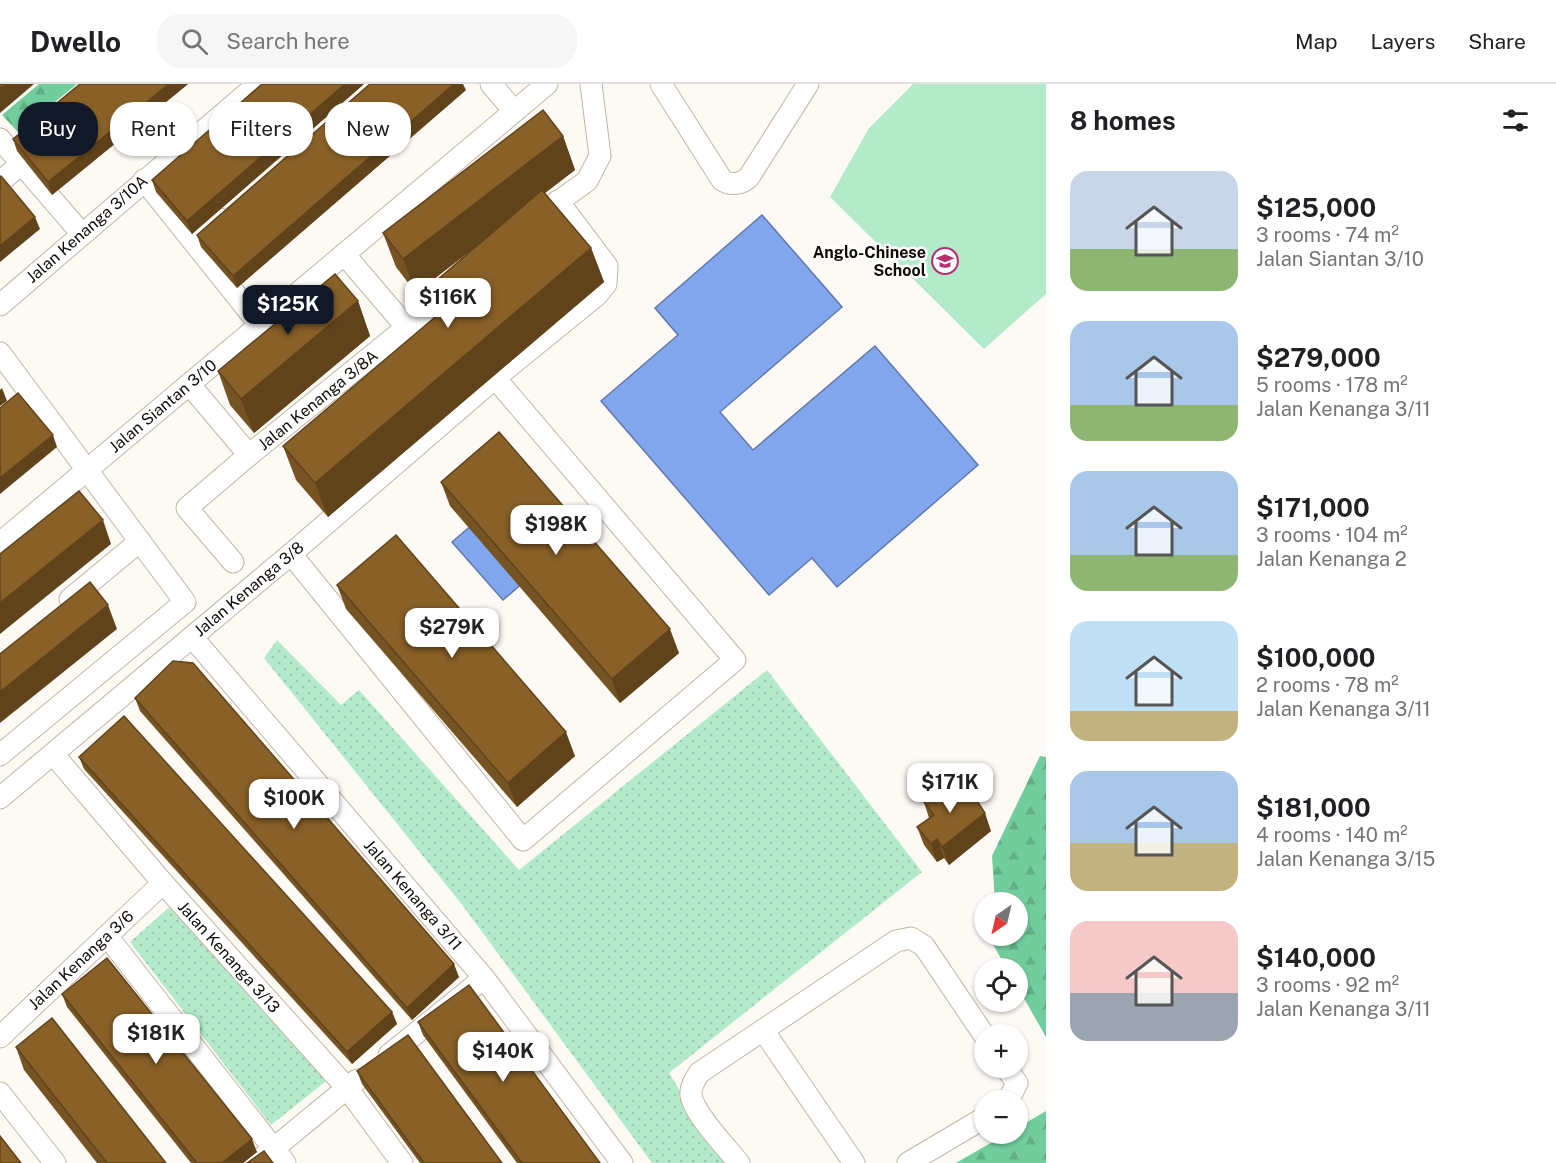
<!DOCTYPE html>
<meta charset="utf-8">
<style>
:root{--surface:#fff;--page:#f6f6f6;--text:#202124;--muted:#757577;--line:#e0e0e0;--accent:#111827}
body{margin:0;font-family:"Public Sans",sans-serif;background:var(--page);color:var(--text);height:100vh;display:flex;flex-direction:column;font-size:22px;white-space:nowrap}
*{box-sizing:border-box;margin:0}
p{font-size:20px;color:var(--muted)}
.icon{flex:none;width:33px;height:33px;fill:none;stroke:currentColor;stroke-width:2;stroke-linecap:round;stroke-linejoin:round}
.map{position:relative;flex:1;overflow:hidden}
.sheet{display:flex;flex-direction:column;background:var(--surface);width:510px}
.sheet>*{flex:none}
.banner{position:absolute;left:18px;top:18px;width:570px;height:54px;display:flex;gap:12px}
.needle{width:39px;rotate:214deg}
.tools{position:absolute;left:974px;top:808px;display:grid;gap:12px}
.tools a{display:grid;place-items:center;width:54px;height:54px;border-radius:50%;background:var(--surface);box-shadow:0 2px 4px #0004;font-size:30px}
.price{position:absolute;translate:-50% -51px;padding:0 14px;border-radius:12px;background:#fff;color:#222;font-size:20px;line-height:39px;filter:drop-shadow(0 2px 3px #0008)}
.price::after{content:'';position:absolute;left:50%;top:36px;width:18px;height:14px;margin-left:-9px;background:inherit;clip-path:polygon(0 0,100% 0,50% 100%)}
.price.selected{background:var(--accent);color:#fff}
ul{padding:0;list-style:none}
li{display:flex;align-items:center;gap:18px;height:150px;padding:0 24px}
li span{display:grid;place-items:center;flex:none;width:168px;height:120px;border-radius:18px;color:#555}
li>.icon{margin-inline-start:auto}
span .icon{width:72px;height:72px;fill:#fffc;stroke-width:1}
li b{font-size:26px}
h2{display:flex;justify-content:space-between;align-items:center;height:72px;padding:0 24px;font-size:26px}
.pill{padding:0 21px;border-radius:24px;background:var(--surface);box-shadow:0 2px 4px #0004;font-size:21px;line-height:54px}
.pill.selected{background:var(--accent);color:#fff}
header{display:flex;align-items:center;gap:36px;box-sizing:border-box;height:84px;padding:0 30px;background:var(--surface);border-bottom:2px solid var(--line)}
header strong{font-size:28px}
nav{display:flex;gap:33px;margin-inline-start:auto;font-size:21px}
.search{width:420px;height:54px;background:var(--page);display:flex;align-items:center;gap:15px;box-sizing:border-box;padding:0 21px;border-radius:24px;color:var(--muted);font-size:22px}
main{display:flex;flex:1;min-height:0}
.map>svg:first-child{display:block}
.grass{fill:url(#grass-dots)}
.forest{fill:url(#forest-firs)}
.garden{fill:#b3ebca}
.water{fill:#82a6ee;stroke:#6078a9;stroke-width:1.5}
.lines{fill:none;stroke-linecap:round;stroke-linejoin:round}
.minor-casing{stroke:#c4b5a4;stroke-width:23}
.minor{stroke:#fff;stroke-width:21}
.wall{fill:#765322}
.shaded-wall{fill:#60431b}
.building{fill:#896027;stroke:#60431b;stroke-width:1.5}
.labels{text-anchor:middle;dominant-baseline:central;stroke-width:5;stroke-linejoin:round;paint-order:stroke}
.street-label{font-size:16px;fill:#110c07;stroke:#fff}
.poi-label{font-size:16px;font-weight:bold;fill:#110c07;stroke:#fff;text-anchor:end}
</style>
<header>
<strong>Dwello</strong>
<div class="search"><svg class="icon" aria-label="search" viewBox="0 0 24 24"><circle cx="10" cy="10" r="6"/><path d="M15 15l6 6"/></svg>Search here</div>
<nav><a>Map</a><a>Layers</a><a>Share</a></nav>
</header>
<main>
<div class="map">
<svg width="1046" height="1079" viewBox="0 0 1046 1079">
<defs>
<pattern id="grass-dots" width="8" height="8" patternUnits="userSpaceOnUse" patternTransform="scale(1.5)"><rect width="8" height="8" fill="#b3ebca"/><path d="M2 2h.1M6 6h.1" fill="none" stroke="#99c8ac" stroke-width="1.8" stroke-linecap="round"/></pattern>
<pattern id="forest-firs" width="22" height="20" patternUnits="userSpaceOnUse" patternTransform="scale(1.5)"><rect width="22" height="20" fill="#72cd9c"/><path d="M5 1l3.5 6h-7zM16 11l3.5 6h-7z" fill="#62af85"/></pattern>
</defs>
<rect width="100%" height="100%" fill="#fdfaf6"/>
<g class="grass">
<polygon points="277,556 341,621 359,606 519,786 767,586 922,788 669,989 724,1079 652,1079 463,822 264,574"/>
<polygon points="174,819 330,994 271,1041 130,858"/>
</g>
<g class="forest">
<polygon points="39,0 77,0 18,48 2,31"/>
<polygon points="1040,672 1046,673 1046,953 1017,902 1017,885 1007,885 991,857 992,852 1017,852 1017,819 995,819 992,772"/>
<polygon points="1046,1027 1046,1079 956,1079 1006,1050 1017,1050 1017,1044"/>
</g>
<polygon class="garden" points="913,0 1046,0 1046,210 984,265 830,113 869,44"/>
<g class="water">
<polygon points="762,131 842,223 720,328 753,366 875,262 978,381 837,503 812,474 769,511 601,317 678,251 655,224"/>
<polygon points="480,434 531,492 503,516 452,458"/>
</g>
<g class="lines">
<defs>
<g id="minor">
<polyline points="491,0 514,27"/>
<path d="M 661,0 L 722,96 C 731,102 742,100 749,93 L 808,0"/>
<polyline points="0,55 82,150"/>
<polyline points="144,96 260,241"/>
<polyline points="0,98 21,80"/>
<polyline points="548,125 587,97 600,72 591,0"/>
<polyline points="194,158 220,135"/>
<polyline points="344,170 408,245"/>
<polyline points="0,221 258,0"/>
<polyline points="0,269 185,518 0,671"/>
<polyline points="189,300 249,371 187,424 233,478"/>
<polyline points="249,371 458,202"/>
<polyline points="0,459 547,0"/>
<polyline points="291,470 523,756 735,576 495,294"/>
<polyline points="70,515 140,457"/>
<polyline points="192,553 484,894 622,1079"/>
<polyline points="53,670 163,799 347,1004 402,1079"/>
<polyline points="0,714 291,470 495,294 597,211 606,200 607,182 558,117"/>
<polyline points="107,852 285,1079"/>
<polyline points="763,946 854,1079"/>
<polyline points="0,953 163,799"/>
<polyline points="389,971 484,894"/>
<polyline points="1006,984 1017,999 1008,1017"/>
<polyline points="0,1009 55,1079"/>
<polyline points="256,1079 357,996"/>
<path d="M 739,1079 C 726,1063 694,1030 691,1011 C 690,1003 695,996 699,989 L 896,857 L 911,854 L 924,862 L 984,951"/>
<polyline points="908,1079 984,1034"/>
</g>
</defs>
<use href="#minor" class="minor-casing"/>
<use href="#minor" class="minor"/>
</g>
<g class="wall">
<polygon points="80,0 188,0 52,111 17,67 13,55"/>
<polygon points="262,0 364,0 192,150 156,108 152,96"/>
<polygon points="466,6 237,204 201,163 197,151"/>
<polygon points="563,52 575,86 544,109 591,164 604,198 328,433 296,396 283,362 440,230 430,202 476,162 416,209 396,183 383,149"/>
<polygon points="358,217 370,252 254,349 230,321 218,287"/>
<polygon points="441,398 679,569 620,619 450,422"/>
<polygon points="337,501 575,672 517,723 346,525"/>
<polygon points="135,614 459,893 412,936 140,627"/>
<polygon points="79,673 392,928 397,940 352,980 84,685"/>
<polygon points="924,718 991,747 949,781 944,774 937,778 924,761 917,743 929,734"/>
<polygon points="62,910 257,1068 243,1079 191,1079 67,923"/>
<polygon points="418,938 600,1079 517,1079 423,951"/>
<polygon points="16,963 166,1079 97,1079 24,986"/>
<polygon points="357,987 502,1079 420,1079 362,1000"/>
</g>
<g class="shaded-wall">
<polygon points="6,0 34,0 0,29 0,5"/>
<polygon points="169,0 188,0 52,111 48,98"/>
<polygon points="345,0 364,0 192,150 187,137"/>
<polygon points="454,0 463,0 466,6 237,204 233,192"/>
<polygon points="563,52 575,86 416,209 403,175"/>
<polygon points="35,133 40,145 0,178 0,162"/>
<polygon points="591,164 604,198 328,433 315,399"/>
<polygon points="358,217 370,252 254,349 241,315"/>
<polygon points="2,304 7,317 0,322 0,306"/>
<polygon points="53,351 57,363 0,410 0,394"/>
<polygon points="103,436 111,460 0,550 0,519"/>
<polygon points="108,521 117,545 0,639 0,608"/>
<polygon points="670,545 679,569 620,619 612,595"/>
<polygon points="566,648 575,672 517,723 508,699"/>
<polygon points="985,729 991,747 949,781 942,763"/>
<polygon points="937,755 944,774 937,778 931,760"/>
<polygon points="454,880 459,893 412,936 407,924"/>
<polygon points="392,928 397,940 352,980 347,968"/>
<polygon points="252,1055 257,1068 243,1079 222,1079"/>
</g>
<g class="building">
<polygon points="0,0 6,0 0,5"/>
<polygon points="80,0 169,0 48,98 13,55"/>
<polygon points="262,0 345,0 187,137 152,96"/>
<polygon points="370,0 454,0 233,192 197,151"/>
<polygon points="543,26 563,52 403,175 383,149"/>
<polygon points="1,92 35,133 0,162 0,93"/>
<polygon points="542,106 591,164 315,399 283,362 447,223 430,202"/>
<polygon points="335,190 358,217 241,315 218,287"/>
<polygon points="18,309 53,351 0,394 0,324"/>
<polygon points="499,348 670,545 612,595 441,398"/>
<polygon points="79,407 103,436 0,519 0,470"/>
<polygon points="396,451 566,648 508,699 337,501"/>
<polygon points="90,498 108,521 0,608 0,570"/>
<polygon points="173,577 193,579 454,880 407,924 135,614"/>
<polygon points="124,632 392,928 347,968 79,673"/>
<polygon points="952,695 965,712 972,709 985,729 942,763 937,755 931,760 917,743 934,731 924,718"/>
<polygon points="107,874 252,1055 222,1079 197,1079 62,910"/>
<polygon points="469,901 600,1079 522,1079 418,938"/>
<polygon points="52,934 166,1079 107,1079 16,963"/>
<polygon points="408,951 502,1079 424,1079 357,987"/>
<polygon points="0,1052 21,1079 0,1079"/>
<polygon points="264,1067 273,1079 247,1079"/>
</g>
<defs>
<symbol id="school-ring" viewBox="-11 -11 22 22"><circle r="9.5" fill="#fff" stroke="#b62f71" stroke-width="1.5"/><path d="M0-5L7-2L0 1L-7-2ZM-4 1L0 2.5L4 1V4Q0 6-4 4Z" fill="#b62f71"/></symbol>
</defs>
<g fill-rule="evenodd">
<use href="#school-ring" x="930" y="162" width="30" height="30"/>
</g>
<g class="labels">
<g class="street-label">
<text transform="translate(87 145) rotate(-41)">Jalan Kenanga 3/10A</text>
<text transform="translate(318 316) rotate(-39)">Jalan Kenanga 3/8A</text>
<text transform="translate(163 322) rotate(-40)">Jalan Siantan 3/10</text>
<text transform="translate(249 505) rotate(-40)">Jalan Kenanga 3/8</text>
<text transform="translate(413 811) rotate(49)">Jalan Kenanga 3/11</text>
<text transform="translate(229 873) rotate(48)">Jalan Kenanga 3/13</text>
<text transform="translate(81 876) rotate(-43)">Jalan Kenanga 3/6</text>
</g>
<g class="poi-label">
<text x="926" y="168">Anglo-Chinese<tspan x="926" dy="18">School</tspan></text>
</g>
</g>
</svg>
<div class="tools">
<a><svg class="needle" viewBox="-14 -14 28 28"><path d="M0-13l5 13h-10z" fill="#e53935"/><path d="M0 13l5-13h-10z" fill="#757577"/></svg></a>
<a><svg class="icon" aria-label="locate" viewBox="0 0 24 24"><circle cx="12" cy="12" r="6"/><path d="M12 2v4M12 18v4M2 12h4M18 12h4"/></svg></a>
<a>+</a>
<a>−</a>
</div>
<b class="price" style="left:448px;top:245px">$116K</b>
<b class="price selected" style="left:288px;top:252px">$125K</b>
<b class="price" style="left:556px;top:472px">$198K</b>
<b class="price" style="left:452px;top:575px">$279K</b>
<b class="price" style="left:950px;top:730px">$171K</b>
<b class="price" style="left:294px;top:746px">$100K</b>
<b class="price" style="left:156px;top:981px">$181K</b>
<b class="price" style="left:503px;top:999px">$140K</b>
<div class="banner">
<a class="pill selected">Buy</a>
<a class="pill">Rent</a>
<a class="pill">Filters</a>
<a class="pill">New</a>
</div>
</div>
<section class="sheet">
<h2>8 homes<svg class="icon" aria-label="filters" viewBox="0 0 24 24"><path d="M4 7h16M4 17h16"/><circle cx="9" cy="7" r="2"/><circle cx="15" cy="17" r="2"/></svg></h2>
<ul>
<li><span style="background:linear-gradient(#c9d6e8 65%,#8fb573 0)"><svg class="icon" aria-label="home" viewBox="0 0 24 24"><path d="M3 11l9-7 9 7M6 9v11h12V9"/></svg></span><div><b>$125,000</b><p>3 rooms · 74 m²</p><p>Jalan Siantan 3/10</p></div></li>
<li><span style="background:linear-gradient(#a9c7e8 70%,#8fb573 0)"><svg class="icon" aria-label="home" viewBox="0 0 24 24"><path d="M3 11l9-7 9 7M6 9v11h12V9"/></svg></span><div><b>$279,000</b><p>5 rooms · 178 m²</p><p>Jalan Kenanga 3/11</p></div></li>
<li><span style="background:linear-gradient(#a9c7e8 70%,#8fb573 0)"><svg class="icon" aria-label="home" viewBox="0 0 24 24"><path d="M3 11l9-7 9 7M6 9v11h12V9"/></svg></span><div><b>$171,000</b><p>3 rooms · 104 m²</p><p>Jalan Kenanga 2</p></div></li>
<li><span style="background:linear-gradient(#bfe0f5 75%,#c2b280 0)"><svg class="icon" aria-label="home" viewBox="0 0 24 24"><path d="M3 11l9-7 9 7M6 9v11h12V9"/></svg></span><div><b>$100,000</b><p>2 rooms · 78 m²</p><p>Jalan Kenanga 3/11</p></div></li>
<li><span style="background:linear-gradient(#a9c7e8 60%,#c2b280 0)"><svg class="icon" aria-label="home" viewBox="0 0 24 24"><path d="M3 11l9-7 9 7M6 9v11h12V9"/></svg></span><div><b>$181,000</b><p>4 rooms · 140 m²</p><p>Jalan Kenanga 3/15</p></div></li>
<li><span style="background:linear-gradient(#f6c9c9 60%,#9aa5b1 0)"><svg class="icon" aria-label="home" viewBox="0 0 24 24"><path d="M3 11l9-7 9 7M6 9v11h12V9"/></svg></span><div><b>$140,000</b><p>3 rooms · 92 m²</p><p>Jalan Kenanga 3/11</p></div></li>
</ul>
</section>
</main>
